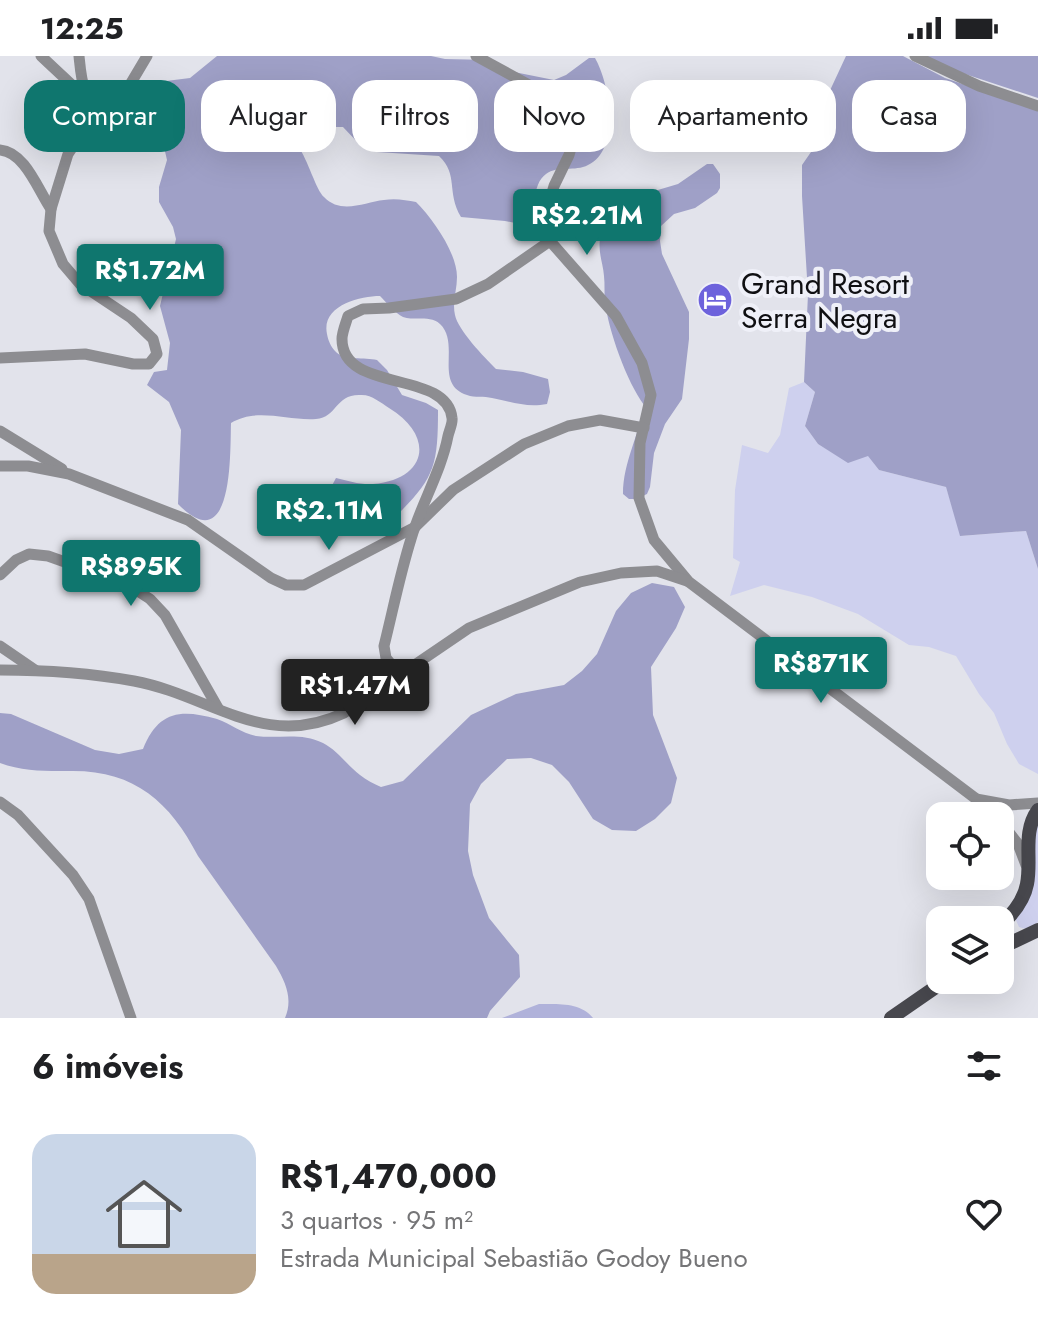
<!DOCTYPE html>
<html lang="pt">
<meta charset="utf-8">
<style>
:root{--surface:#fff;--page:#f2f2f2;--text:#202124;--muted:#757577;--accent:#0f766e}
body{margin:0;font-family:Jost,sans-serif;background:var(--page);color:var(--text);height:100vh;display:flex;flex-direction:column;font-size:30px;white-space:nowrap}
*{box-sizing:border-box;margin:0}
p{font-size:26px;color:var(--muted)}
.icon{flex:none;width:44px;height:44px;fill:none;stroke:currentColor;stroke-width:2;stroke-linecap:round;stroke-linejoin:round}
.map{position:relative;height:962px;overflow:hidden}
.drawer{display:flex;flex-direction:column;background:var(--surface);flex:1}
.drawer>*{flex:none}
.guide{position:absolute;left:24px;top:24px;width:990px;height:72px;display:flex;gap:16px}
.controls{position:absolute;left:926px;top:746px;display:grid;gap:16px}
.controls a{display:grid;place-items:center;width:88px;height:88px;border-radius:16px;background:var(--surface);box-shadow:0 8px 32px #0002;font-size:40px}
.price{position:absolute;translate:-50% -68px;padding:0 18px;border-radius:8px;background:var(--accent);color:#fff;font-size:26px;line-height:52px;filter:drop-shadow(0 2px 4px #0008)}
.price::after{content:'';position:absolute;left:50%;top:48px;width:24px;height:18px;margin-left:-12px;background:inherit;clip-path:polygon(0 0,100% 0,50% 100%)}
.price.on{background:#222;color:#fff}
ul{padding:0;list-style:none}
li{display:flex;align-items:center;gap:24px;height:200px;padding:0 32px}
li span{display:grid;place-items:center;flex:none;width:224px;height:160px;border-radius:24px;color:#555}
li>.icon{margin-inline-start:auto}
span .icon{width:96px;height:96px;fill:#fffc;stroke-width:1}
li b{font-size:34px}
h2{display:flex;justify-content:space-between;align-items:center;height:96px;padding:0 32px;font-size:34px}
.pill{padding:0 28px;border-radius:24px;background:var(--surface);box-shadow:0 8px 32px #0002;font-size:28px;line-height:72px}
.pill.on{background:var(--accent);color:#fff}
.status{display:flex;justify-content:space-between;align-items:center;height:56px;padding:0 40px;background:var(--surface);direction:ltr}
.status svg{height:22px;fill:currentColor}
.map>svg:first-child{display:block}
.green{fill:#ced0ee}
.forest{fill:#9fa0c7}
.water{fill:#b0b2da}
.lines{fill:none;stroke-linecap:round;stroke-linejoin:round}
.minor{stroke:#8d8d91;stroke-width:11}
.major{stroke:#48484e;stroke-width:14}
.labels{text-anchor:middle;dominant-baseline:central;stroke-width:8;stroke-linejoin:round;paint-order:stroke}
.poi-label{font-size:30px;fill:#0f0f12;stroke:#eff0f8;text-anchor:start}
</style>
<div class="status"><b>12:25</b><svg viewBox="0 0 49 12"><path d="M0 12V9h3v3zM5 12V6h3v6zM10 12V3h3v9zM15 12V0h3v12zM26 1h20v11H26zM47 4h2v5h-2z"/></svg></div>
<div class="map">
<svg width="1038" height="962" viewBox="0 0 1038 962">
<rect width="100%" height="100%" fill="#e2e3eb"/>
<g class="green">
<polygon points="804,326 815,336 805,370 818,388 848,406 868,399 879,414 946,431 961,480 1026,475 1038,513 1038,718 1019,708 1007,688 994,657 979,638 956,600 929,591 909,589 858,558 812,541 764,529 730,540 740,506 733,502 735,434 742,389 768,397 780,379 789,332"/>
<path d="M 1038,763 L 1038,866 C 1033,872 1026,874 1019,871 L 1015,862 Z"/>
</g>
<g class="forest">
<path d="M 217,0 L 431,0 L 445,3 L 490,4 L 514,16 L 554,24 L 566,19 L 589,2 L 595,2 C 610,28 621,93 588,109 C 575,116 558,109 546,118 C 531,129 536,155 530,170 L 505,165 L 461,161 C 446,136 459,119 439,100 L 377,96 L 362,91 L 343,71 L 313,71 L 301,75 L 298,90 C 308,104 316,134 324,141 C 341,159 365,146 384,144 C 395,142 406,144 416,146 C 433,163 457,197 457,221 C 457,234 452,246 455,259 C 458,274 484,301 496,313 L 523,316 L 548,323 L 550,336 L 547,348 C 527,352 512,346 492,342 C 484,340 475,342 467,339 C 433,328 461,288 440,268 C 430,259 415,265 403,261 C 395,257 387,247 380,240 C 359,240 321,250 327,278 C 328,284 331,291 335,295 C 344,305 365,301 377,304 L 387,314 L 402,339 L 426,347 L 438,354 C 438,412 434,423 393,463 C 366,462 347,454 329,435 L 336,422 C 348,425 361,429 373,428 C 428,423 435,380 389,352 C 381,347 372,339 362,339 C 335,337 338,361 316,363 C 287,365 257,351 231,367 C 230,395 234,505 178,448 L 181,374 L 169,346 L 147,329 L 154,316 L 167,314 L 170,287 L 160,250 L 176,183 L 173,171 L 159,146 L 159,131 L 167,104 L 164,91 L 140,54 L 140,37 L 150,27 L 190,22 Z"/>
<polygon points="846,0 903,0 945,22 1038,54 1038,513 1026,475 960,480 946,431 879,414 868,400 848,407 818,388 805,370 815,336 804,326 808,238 802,140 802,109 820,83 826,43"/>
<polygon points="926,0 1038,0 1038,42 959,16"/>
<path d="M 707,108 L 713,108 L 720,118 L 720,132 L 717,137 L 695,152 L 674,158 L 661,170 L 660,185 L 662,198 L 689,256 L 689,283 L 682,343 L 665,368 L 654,397 L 650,431 L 647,438 L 636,443 L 629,443 L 623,438 C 623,406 639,380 644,349 C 627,326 608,274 605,245 C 604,237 605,228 604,220 C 603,207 598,197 600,183 C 611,174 628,169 624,152 L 631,142 L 678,128 Z"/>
<path d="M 652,527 L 674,531 L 685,551 L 676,572 L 651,611 L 653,659 L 677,722 L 671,747 L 655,763 L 636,775 L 612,774 L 593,763 L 569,726 L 552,709 L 531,702 L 507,703 L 481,728 L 470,748 L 468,795 L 473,819 L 489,862 L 519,899 L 520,921 L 490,955 L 487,962 L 285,962 C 293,943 286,927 276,910 L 198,800 C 170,746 135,715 73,715 C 48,715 24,716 0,707 L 0,657 L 11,658 L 95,694 L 119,698 L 143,693 C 158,656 179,652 217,663 C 231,668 241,677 256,680 C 279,683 301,676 323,687 C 337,694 347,709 360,719 C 366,724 374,728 381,731 L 403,725 L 471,659 L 516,638 L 564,629 L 582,615 L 597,598 L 616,555 L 631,537 Z"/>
</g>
<path class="water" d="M 539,948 C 557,948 581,946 593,962 L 502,962 Z"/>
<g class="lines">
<g class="minor">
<polyline points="41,0 88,44 78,82"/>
<path d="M 79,0 C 82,30 82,39 106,57"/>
<polyline points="476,0 573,53 576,75 569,99 554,130 546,157 550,185 616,260 642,307 651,339 640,387 639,442 654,484 689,526 975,742 994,760"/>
<polyline points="915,0 979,30 1038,50"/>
<path d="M 0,94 C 25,96 38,134 51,153"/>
<polyline points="0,302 85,298 133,308 149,308 157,298 153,283 131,262 80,228 63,208 49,175 51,153 68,98 78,83 125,37 147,0"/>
<polyline points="0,375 62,413"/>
<polyline points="0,410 28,410 69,418 188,464 271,522 286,529 304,529 415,471 453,434 524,388 568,370 600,364 644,372"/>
<polyline points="0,519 16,504 29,498 48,500 127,528 150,543 165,559 218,652"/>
<polyline points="0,590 35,614"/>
<path d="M 0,614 C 44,614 90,617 134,625 C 210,639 264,695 344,657 L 469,572 L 580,526 L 621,517 L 657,515 L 687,525"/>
<path d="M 400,619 L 386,602 L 384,590 C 393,554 400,518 411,483 C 421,448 441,416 448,380 C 449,375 453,367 452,362 C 447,313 342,338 342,283 C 342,276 346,267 348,260 L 363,253 L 389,252 L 456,243 L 488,228 L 550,185"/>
<polyline points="976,743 1009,749 1038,747"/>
<polyline points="0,746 18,759 73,819 89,843 131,962"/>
<polyline points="1000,765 1018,788 1026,809"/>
</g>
<g class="major">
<path d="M 1000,870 C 1012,859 1024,844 1027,828 C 1032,803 1022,776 1038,754"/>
<polyline points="1000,892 1038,874"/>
<polyline points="891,962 946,924"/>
</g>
</g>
<defs>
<symbol id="hotel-disc" viewBox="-11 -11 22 22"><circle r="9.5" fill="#6d62dc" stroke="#eff0f8"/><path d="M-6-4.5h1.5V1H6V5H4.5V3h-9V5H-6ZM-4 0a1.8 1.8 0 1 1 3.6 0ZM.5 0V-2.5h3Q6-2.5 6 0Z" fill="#fff"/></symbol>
</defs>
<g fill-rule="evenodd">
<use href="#hotel-disc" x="695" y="224" width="40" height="40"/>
</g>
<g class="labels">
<g class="poi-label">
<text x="741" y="227">Grand Resort<tspan x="741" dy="34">Serra Negra</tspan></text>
</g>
</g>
</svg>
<div class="controls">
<a><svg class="icon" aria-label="locate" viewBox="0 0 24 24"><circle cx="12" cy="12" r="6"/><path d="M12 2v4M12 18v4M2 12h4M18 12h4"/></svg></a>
<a><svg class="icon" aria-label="layers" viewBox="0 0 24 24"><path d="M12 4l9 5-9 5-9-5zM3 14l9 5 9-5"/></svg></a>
</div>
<b class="price" style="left:587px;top:201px">R$2.21M</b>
<b class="price" style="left:150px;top:256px">R$1.72M</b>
<b class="price" style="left:329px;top:496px">R$2.11M</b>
<b class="price" style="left:131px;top:552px">R$895K</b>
<b class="price" style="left:821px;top:649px">R$871K</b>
<b class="price on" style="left:355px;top:671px">R$1.47M</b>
<div class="guide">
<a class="pill on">Comprar</a>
<a class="pill">Alugar</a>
<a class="pill">Filtros</a>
<a class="pill">Novo</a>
<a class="pill">Apartamento</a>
<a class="pill">Casa</a>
</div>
</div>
<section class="drawer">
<h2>6 imóveis<svg class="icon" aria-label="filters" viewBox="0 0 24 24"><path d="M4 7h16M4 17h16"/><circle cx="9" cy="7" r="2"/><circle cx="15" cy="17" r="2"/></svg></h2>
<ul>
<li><span style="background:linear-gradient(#c9d6e8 75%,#b9a48a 0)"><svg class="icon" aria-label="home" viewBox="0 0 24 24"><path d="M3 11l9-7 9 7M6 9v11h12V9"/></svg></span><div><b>R$1,470,000</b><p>3 quartos · 95 m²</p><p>Estrada Municipal Sebastião Godoy Bueno</p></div><svg class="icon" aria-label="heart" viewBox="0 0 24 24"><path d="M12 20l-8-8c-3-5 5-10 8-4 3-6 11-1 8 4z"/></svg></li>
</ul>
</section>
